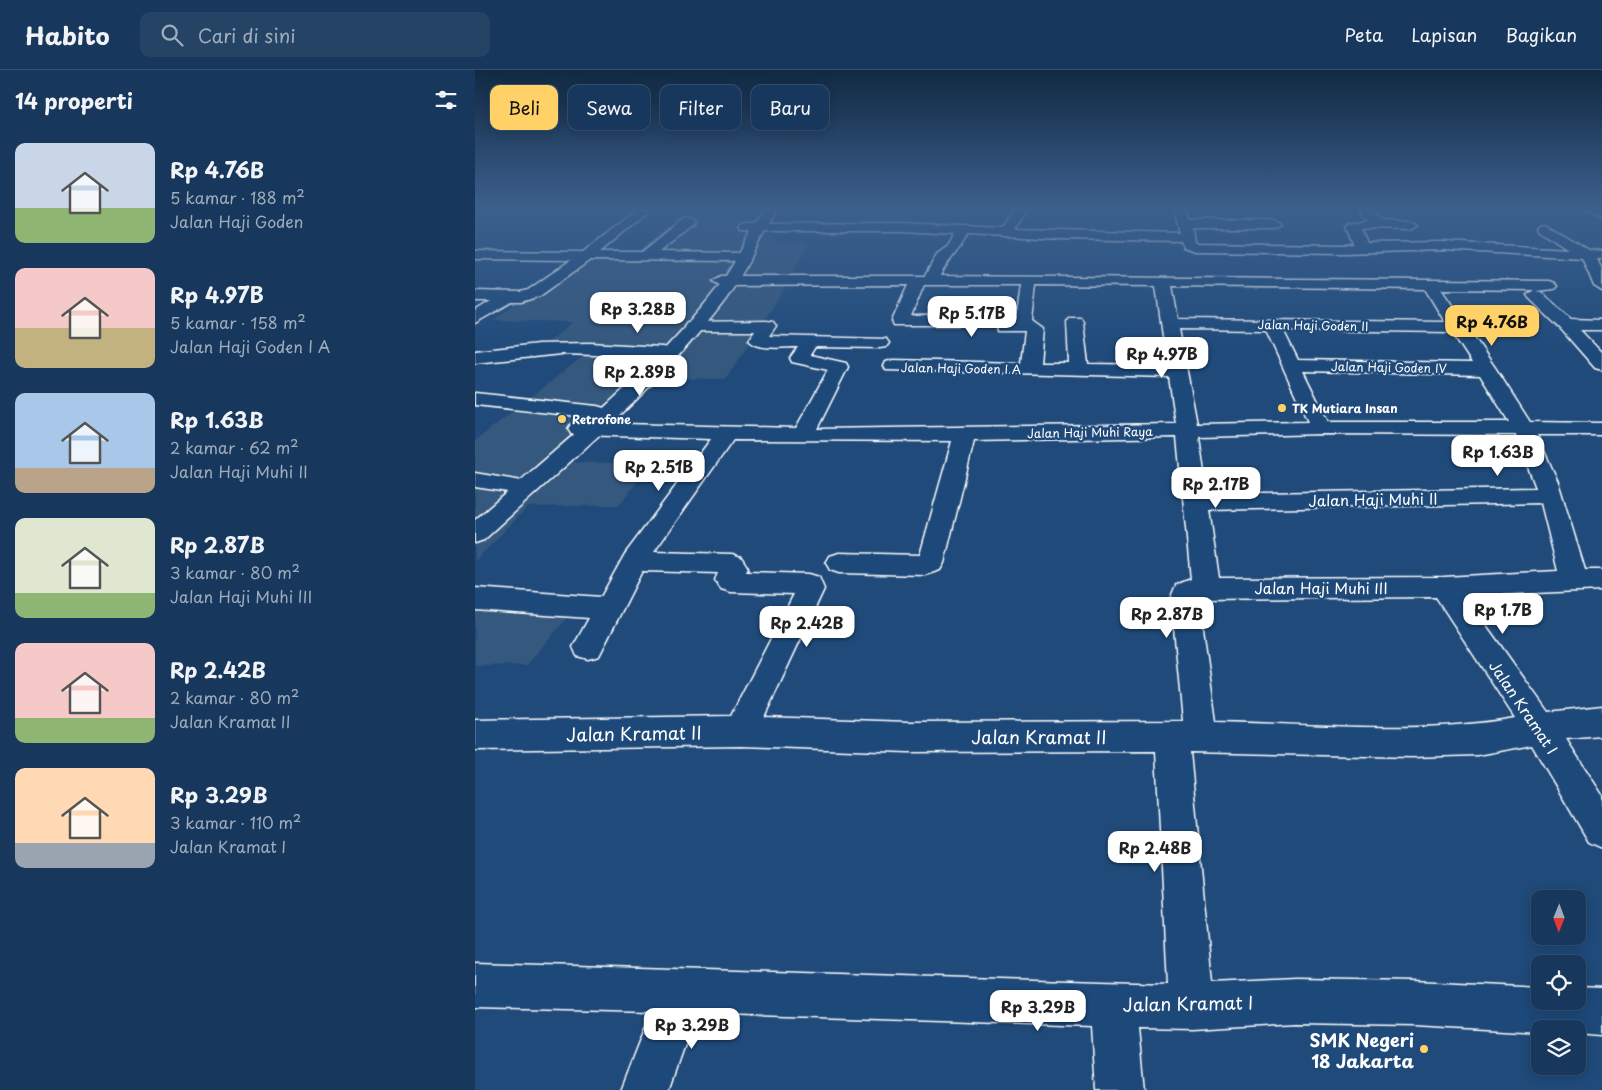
<!DOCTYPE html>
<html lang="id">
<meta charset="utf-8">
<style>
:root{--surface:#17385c;--page:#244365;--text:#f1f3f6;--muted:#9eacbb;--line:#365272;--accent:#ffd166}
body{margin:0;font-family:"Playpen Sans",sans-serif;background:var(--page);color:var(--text);height:100vh;display:flex;flex-direction:column;font-size:19px;white-space:nowrap}
*{box-sizing:border-box;margin:0}
p{font-size:16px;color:var(--muted)}
.icon{flex:none;width:28px;height:28px;fill:none;stroke:currentColor;stroke-width:2;stroke-linecap:round;stroke-linejoin:round}
.map{position:relative;flex:1;overflow:hidden}
.details{display:flex;flex-direction:column;background:var(--surface);width:475px}
.details>*{flex:none}
.banner{position:absolute;left:15px;top:15px;width:475px;height:45px;display:flex;gap:10px}
.needle{width:32px;rotate:181deg}
.tools{position:absolute;left:1056px;top:820px;display:grid;gap:10px}
.tools a{display:grid;place-items:center;width:55px;height:55px;border-radius:10px;background:var(--surface);box-shadow:0 2px 12px #0003,0 0 0 1px var(--line);font-size:25px}
.price{position:absolute;translate:-50% -42px;padding:0 11px;border-radius:10px;background:#fff;color:#222;font-size:16px;line-height:32px;filter:drop-shadow(0 1px 2px #0008)}
.price::after{content:'';position:absolute;left:50%;top:30px;width:15px;height:11px;margin-left:-8px;background:inherit;clip-path:polygon(0 0,100% 0,50% 100%)}
.price.selected{background:var(--accent);color:#111}
ul{padding:0;list-style:none}
li{display:flex;align-items:center;gap:15px;height:125px;padding:0 15px}
li span{display:grid;place-items:center;flex:none;width:140px;height:100px;border-radius:10px;color:#555}
li>.icon{margin-inline-start:auto}
span .icon{width:60px;height:60px;fill:#fffc;stroke-width:1}
li b{font-size:21px}
h2{display:flex;justify-content:space-between;align-items:center;height:60px;padding:0 15px;font-size:21px}
.chip{padding:0 18px;border-radius:10px;background:var(--surface);box-shadow:0 2px 12px #0003,0 0 0 1px var(--line);font-size:18px;line-height:45px}
.chip.selected{background:var(--accent);color:#111}
header{display:flex;align-items:center;gap:30px;box-sizing:border-box;height:70px;padding:0 25px;background:var(--surface);border-bottom:1px solid var(--line)}
header strong{font-size:24px}
nav{display:flex;gap:28px;margin-inline-start:auto;font-size:18px}
.search{width:350px;height:45px;background:var(--page);display:flex;align-items:center;gap:12px;box-sizing:border-box;padding:0 18px;border-radius:10px;color:var(--muted);font-size:19px}
main{display:flex;flex:1;min-height:0}
.map>svg:first-child{display:block}
.built{fill:#34587e}
.lines{fill:none;stroke-linecap:round;stroke-linejoin:round}
.minor-casing{stroke:#fff;stroke-width:3}
.major-casing{stroke:#fff;stroke-width:3}
.minor{fill:#1f4a7a;fill-rule:evenodd}
.major{fill:#1f4a7a;fill-rule:evenodd}
.poi-dot{fill:#ffd166;stroke:#1f4a7a;stroke-width:2}
.labels{text-anchor:middle;dominant-baseline:central;stroke-width:4.5;stroke-linejoin:round;paint-order:stroke}
.far-street-label{font-size:12px;fill:#fff;stroke:#1f4a7a}
.far-poi-label{font-size:12px;font-weight:bold;fill:#fff;stroke:#1f4a7a;text-anchor:start}
.street-label{font-size:15px;fill:#fff;stroke:#1f4a7a}
.near-street-label{font-size:18px;fill:#fff;stroke:#1f4a7a}
.near-poi-label{font-size:18px;font-weight:bold;fill:#fff;stroke:#1f4a7a;text-anchor:end}
</style>
<header>
<strong>Habito</strong>
<div class="search"><svg class="icon" aria-label="search" viewBox="0 0 24 24"><circle cx="10" cy="10" r="6"/><path d="M15 15l6 6"/></svg>Cari di sini</div>
<nav><a>Peta</a><a>Lapisan</a><a>Bagikan</a></nav>
</header>
<main>
<section class="details">
<h2>14 properti<svg class="icon" aria-label="filters" viewBox="0 0 24 24"><path d="M4 7h16M4 17h16"/><circle cx="9" cy="7" r="2"/><circle cx="15" cy="17" r="2"/></svg></h2>
<ul>
<li><span style="background:linear-gradient(#c9d6e8 65%,#8fb573 0)"><svg class="icon" aria-label="home" viewBox="0 0 24 24"><path d="M3 11l9-7 9 7M6 9v11h12V9"/></svg></span><div><b>Rp 4.76B</b><p>5 kamar · 188 m²</p><p>Jalan Haji Goden</p></div></li>
<li><span style="background:linear-gradient(#f6c9c9 60%,#c2b280 0)"><svg class="icon" aria-label="home" viewBox="0 0 24 24"><path d="M3 11l9-7 9 7M6 9v11h12V9"/></svg></span><div><b>Rp 4.97B</b><p>5 kamar · 158 m²</p><p>Jalan Haji Goden I A</p></div></li>
<li><span style="background:linear-gradient(#a9c7e8 75%,#b9a48a 0)"><svg class="icon" aria-label="home" viewBox="0 0 24 24"><path d="M3 11l9-7 9 7M6 9v11h12V9"/></svg></span><div><b>Rp 1.63B</b><p>2 kamar · 62 m²</p><p>Jalan Haji Muhi II</p></div></li>
<li><span style="background:linear-gradient(#dfe7d0 75%,#8fb573 0)"><svg class="icon" aria-label="home" viewBox="0 0 24 24"><path d="M3 11l9-7 9 7M6 9v11h12V9"/></svg></span><div><b>Rp 2.87B</b><p>3 kamar · 80 m²</p><p>Jalan Haji Muhi III</p></div></li>
<li><span style="background:linear-gradient(#f6c9c9 75%,#8fb573 0)"><svg class="icon" aria-label="home" viewBox="0 0 24 24"><path d="M3 11l9-7 9 7M6 9v11h12V9"/></svg></span><div><b>Rp 2.42B</b><p>2 kamar · 80 m²</p><p>Jalan Kramat II</p></div></li>
<li><span style="background:linear-gradient(#ffd9b3 75%,#9aa5b1 0)"><svg class="icon" aria-label="home" viewBox="0 0 24 24"><path d="M3 11l9-7 9 7M6 9v11h12V9"/></svg></span><div><b>Rp 3.29B</b><p>3 kamar · 110 m²</p><p>Jalan Kramat I</p></div></li>
</ul>
</section>
<div class="map">
<svg width="1127" height="1020" viewBox="0 0 1127 1020">
<rect width="100%" height="100%" fill="#1f4a7a"/>
<filter id="ink" filterUnits="userSpaceOnUse"><feTurbulence type="fractalNoise" baseFrequency=".02" numOctaves="2"/><feDisplacementMap in="SourceGraphic" scale="10" xChannelSelector="R" yChannelSelector="G"/><feConvolveMatrix kernelMatrix="1 2 1 2 8 2 1 2 1" color-interpolation-filters="sRGB"/></filter>
<g filter="url(#ink)">
<g class="built">
<polygon points="200,148 299,149 292,159 300,173 334,173 308,221 251,309 180,308 96,392 176,394 144,435 53,437 0,491 0,371 113,282 61,282 98,252 19,250 98,188 159,186"/>
<polygon points="0,534 97,542 52,595 0,596"/>
</g>
<g class="lines">
<defs>
<g id="minor">
<polygon points="162,140 175,140 125,182 167,182 208,149 213,148 219,152 218,155 184,182 268,183 275,187 268,191 115,190 65,226 46,232 37,232 0,253 0,241 16,231 0,231 0,221 45,222 53,220 96,190 0,189 0,181 108,182"/>
<path d="M 540,140 L 552,140 L 540,159 L 705,163 L 699,140 L 711,140 L 716,150 L 799,150 L 806,154 L 799,158 L 718,158 L 720,172 L 722,173 L 869,175 L 879,174 L 872,156 L 874,153 L 893,150 L 885,140 L 898,140 L 908,150 L 936,151 L 943,155 L 936,159 L 886,158 L 892,173 L 968,172 L 1093,179 L 1065,160 L 1063,157 L 1065,154 L 1070,153 L 1114,180 L 1127,181 L 1127,189 L 1122,189 L 1127,200 L 1127,221 L 1119,216 L 1107,188 L 968,180 L 869,183 L 720,181 L 708,177 L 706,171 L 586,169 L 493,164 C 485,180 473,190 465,206 L 1074,211 L 1079,213 L 1082,216 L 1079,219 L 1061,221 L 1066,222 L 1096,249 L 1127,250 L 1127,260 L 1105,260 L 1127,283 L 1127,300 L 1120,298 L 1085,258 L 1054,228 L 1052,225 L 1059,220 L 966,219 L 1021,299 L 1055,352 L 1127,353 L 1127,365 L 1062,365 L 1083,412 L 1110,500 L 1127,500 L 1127,520 L 990,526 L 1073,642 L 1127,636 L 1127,666 L 1091,669 L 1127,725 L 1127,778 L 1114,772 L 1057,675 L 1003,685 L 937,687 L 715,682 L 737,913 L 820,909 L 939,911 L 1065,917 L 1065,931 L 1102,931 L 1102,918 L 1127,919 L 1127,965 L 1102,963 L 1102,959 L 1065,959 L 1065,962 L 939,955 L 820,953 L 717,959 L 663,958 L 669,1020 L 621,1020 L 617,956 L 221,943 L 194,1020 L 146,1020 L 177,941 L 0,937 L 0,893 L 693,914 L 681,681 L 433,682 L 266,676 L 0,680 L 0,650 L 256,646 L 319,524 L 256,522 L 246,519 L 240,510 L 243,503 L 167,501 L 124,586 L 113,589 L 102,586 L 98,577 L 114,548 L 0,540 L 0,518 L 126,527 L 150,484 L 236,369 L 104,365 L 96,364 L 93,359 L 96,354 L 104,353 L 321,358 L 353,300 L 317,292 L 315,288 L 323,277 C 310,277 282,281 274,270 L 280,261 L 218,261 L 212,260 L 209,256 L 212,252 L 292,251 L 298,252 L 301,256 L 294,266 L 411,269 L 414,273 L 411,277 L 405,278 L 340,277 L 335,285 L 371,293 L 373,297 L 342,359 L 701,354 L 694,307 L 411,300 L 409,296 L 411,292 L 418,290 L 546,293 L 550,261 L 523,261 L 522,255 L 419,255 L 417,251 L 433,215 L 246,216 L 238,211 L 246,206 L 450,206 L 462,184 L 473,176 L 480,164 L 427,161 L 268,161 L 266,158 L 268,155 L 273,154 L 427,153 L 527,158 ZM 449,215 L 546,215 L 542,245 L 436,246 ZM 561,215 L 681,216 L 692,295 L 613,294 L 608,252 L 606,248 L 594,248 L 592,252 L 594,293 L 565,293 L 568,259 L 557,251 ZM 697,216 L 950,219 L 970,252 L 703,249 ZM 704,259 L 791,260 L 833,352 L 722,354 ZM 808,260 L 977,262 L 997,293 L 823,290 ZM 828,301 L 1005,305 L 1034,352 L 853,352 ZM 846,364 L 1041,365 L 1061,418 L 732,424 L 724,367 ZM 702,367 L 716,509 L 701,515 L 696,527 L 708,651 L 433,652 L 289,647 L 349,519 L 344,507 L 334,504 L 271,502 L 273,498 L 266,487 L 257,484 L 179,482 L 258,370 L 477,371 L 445,485 L 364,483 L 355,486 L 351,493 L 355,500 L 364,503 L 450,505 L 465,500 L 469,493 L 499,371 ZM 1066,433 L 1083,501 L 969,507 L 744,508 L 734,440 ZM 961,527 L 1040,648 C 944,665 838,654 741,652 L 724,529 Z"/>
<polygon points="1110,140 1127,141 1127,150"/>
<polygon points="115,273 187,277 193,278 196,282 193,286 187,287 86,284 0,293 0,281 63,274"/>
<polygon points="0,323 122,336 129,338 132,342 129,346 122,348 0,335"/>
<polygon points="0,403 47,411 51,416 47,421 39,423 0,417"/>
</g>
<path id="major" d="M 290,140 L 302,140 C 284,169 271,201 251,229 C 183,319 92,393 9,470 L 0,473 L 0,450 C 82,378 172,308 240,221 C 260,196 272,166 290,140 Z"/>
</defs>
<use href="#minor" class="minor-casing"/>
<use href="#major" class="major-casing"/>
<use href="#minor" class="minor"/>
<use href="#major" class="major"/>
</g>
</g>
<linearGradient id="sky" x2="0" y2="1"><stop stop-color="#112943"/><stop offset="0.49" stop-color="#3c608d"/><stop offset="1" stop-color="#3c608d" stop-opacity="0"/></linearGradient>
<rect width="1127" height="283" fill="url(#sky)"/>
<g class="poi-dot">
<circle cx="807" cy="338" r="5"/>
<circle cx="87" cy="349" r="5"/>
<circle cx="949" cy="979" r="5"/>
</g>
<g class="labels">
<g class="far-street-label">
<text transform="translate(838 255) rotate(1)">Jalan Haji Goden II</text>
<text transform="translate(914 297) rotate(1)">Jalan Haji Goden IV</text>
<text transform="translate(486 298) rotate(1)">Jalan Haji Goden I A</text>
<text transform="translate(615 362) rotate(-1)">Jalan Haji Muhi Raya</text>
</g>
<g class="far-poi-label">
<text x="817" y="338">TK Mutiara Insan</text>
<text x="97" y="349">Retrofone</text>
</g>
<g class="street-label">
<text transform="translate(898 429) rotate(-1)">Jalan Haji Muhi II</text>
<text x="846" y="517">Jalan Haji Muhi III</text>
<text transform="translate(1049 637) rotate(56)">Jalan Kramat I</text>
</g>
<g class="near-street-label">
<text transform="translate(159 663) rotate(-1)">Jalan Kramat II</text>
<text x="564" y="666">Jalan Kramat II</text>
<text transform="translate(713 933) rotate(-1)">Jalan Kramat I</text>
</g>
<g class="near-poi-label">
<text x="939" y="969">SMK Negeri<tspan x="939" dy="21">18 Jakarta</tspan></text>
</g>
</g>
</svg>
<div class="tools">
<a><svg class="needle" viewBox="-14 -14 28 28"><path d="M0-13l5 13h-10z" fill="#e53935"/><path d="M0 13l5-13h-10z" fill="#9eacbb"/></svg></a>
<a><svg class="icon" aria-label="locate" viewBox="0 0 24 24"><circle cx="12" cy="12" r="6"/><path d="M12 2v4M12 18v4M2 12h4M18 12h4"/></svg></a>
<a><svg class="icon" aria-label="layers" viewBox="0 0 24 24"><path d="M12 4l9 5-9 5-9-5zM3 14l9 5 9-5"/></svg></a>
</div>
<b class="price" style="left:163px;top:264px">Rp 3.28B</b>
<b class="price" style="left:497px;top:268px">Rp 5.17B</b>
<b class="price selected" style="left:1017px;top:277px">Rp 4.76B</b>
<b class="price" style="left:687px;top:309px">Rp 4.97B</b>
<b class="price" style="left:165px;top:327px">Rp 2.89B</b>
<b class="price" style="left:1023px;top:407px">Rp 1.63B</b>
<b class="price" style="left:184px;top:422px">Rp 2.51B</b>
<b class="price" style="left:741px;top:439px">Rp 2.17B</b>
<b class="price" style="left:1028px;top:565px">Rp 1.7B</b>
<b class="price" style="left:692px;top:569px">Rp 2.87B</b>
<b class="price" style="left:332px;top:578px">Rp 2.42B</b>
<b class="price" style="left:680px;top:803px">Rp 2.48B</b>
<b class="price" style="left:563px;top:962px">Rp 3.29B</b>
<b class="price" style="left:217px;top:980px">Rp 3.29B</b>
<div class="banner">
<a class="chip selected">Beli</a>
<a class="chip">Sewa</a>
<a class="chip">Filter</a>
<a class="chip">Baru</a>
</div>
</div>
</main>
